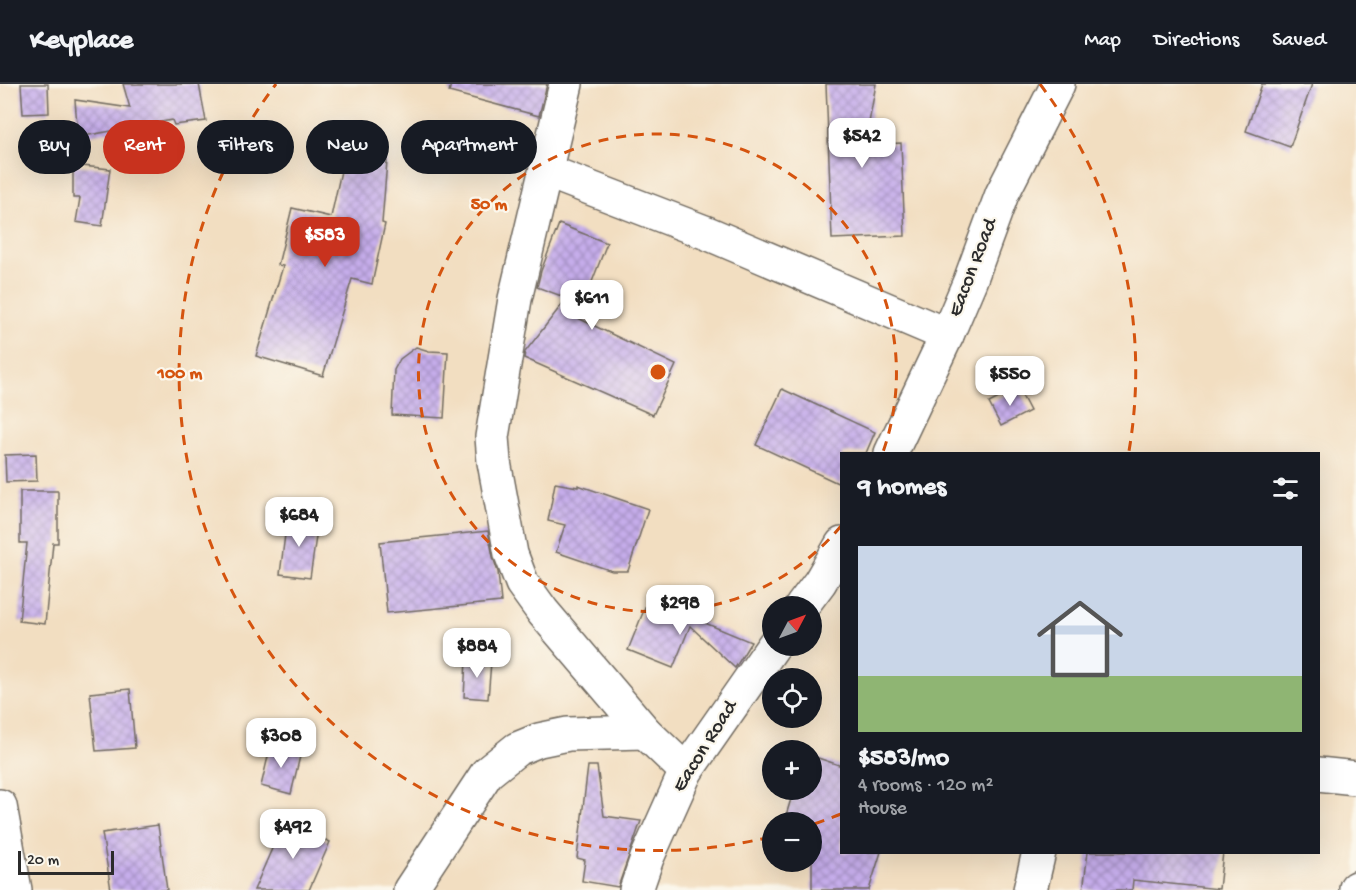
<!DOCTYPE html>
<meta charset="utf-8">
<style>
:root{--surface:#171b24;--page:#20242c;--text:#f1f3f6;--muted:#9ea1a6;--line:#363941;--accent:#c8321e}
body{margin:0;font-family:"Gochi Hand",sans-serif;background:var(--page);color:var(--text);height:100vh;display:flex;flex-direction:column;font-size:22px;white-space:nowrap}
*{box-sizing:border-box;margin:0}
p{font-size:20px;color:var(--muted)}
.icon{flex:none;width:33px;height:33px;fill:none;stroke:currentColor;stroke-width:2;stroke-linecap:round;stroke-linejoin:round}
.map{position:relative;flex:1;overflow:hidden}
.sheet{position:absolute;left:840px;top:368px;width:480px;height:402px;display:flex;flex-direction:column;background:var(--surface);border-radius:0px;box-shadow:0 6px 24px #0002}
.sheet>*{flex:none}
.top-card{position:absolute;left:18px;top:36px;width:570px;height:54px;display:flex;gap:12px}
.needle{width:39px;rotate:49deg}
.controls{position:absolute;left:762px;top:512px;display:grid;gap:12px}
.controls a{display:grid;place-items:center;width:60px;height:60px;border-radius:50%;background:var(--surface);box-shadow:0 6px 24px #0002;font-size:30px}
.scale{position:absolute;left:18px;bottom:15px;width:96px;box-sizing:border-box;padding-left:6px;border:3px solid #2b2b2b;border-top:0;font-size:16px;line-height:21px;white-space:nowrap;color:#2b2b2b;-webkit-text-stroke:4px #fbf7ec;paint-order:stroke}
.price{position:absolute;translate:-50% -51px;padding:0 14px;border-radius:12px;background:#fff;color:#222;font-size:20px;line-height:39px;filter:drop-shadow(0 2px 3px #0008)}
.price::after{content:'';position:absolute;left:50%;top:36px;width:18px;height:14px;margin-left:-9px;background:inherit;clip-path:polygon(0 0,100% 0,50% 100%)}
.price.on{background:var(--accent);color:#fff}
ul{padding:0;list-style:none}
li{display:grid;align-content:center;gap:12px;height:318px;padding:0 18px}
li span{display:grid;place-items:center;height:186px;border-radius:0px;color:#555}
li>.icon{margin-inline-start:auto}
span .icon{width:108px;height:108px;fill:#fffc;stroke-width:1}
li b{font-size:26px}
h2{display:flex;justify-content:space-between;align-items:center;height:72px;padding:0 18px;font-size:26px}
.chip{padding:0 21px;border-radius:27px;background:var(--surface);box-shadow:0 6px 24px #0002;font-size:21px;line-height:54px}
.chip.on{background:var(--accent);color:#fff}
header{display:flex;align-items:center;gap:36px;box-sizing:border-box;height:84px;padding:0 30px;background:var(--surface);border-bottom:2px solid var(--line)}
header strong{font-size:28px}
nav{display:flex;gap:33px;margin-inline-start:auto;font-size:21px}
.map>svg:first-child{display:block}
.building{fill:url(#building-cross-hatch)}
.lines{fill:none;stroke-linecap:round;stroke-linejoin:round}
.minor-casing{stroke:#716a60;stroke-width:36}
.minor{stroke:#fff;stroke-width:33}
.ring{fill:none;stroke:#d5540f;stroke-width:3;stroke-dasharray:10 8}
.labels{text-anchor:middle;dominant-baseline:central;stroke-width:4.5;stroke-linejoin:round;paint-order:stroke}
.street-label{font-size:21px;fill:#2b2b2b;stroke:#fbf7ec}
.centre{fill:#d5540f;stroke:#fbf7ec;stroke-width:3}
.ring-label{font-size:18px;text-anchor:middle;font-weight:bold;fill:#d5540f;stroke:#fbf7ec;stroke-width:4.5;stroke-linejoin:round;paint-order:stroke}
</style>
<header>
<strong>Keyplace</strong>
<nav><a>Map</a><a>Directions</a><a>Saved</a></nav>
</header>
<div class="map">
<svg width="1356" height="806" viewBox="0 0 1356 806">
<defs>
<pattern id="building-cross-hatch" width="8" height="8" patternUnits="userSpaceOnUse" patternTransform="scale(1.5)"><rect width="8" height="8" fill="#c6adeb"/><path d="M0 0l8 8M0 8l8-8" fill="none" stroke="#a18dbf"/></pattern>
</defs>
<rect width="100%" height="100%" fill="#fbf7ec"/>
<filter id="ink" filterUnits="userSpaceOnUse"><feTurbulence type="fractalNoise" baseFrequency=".0167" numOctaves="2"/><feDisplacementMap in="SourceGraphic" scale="12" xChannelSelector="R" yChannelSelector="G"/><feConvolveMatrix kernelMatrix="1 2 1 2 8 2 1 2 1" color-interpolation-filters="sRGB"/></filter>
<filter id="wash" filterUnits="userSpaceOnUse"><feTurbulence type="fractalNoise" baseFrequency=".008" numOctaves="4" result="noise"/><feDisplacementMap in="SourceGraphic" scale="24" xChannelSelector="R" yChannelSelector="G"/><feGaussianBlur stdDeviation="1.35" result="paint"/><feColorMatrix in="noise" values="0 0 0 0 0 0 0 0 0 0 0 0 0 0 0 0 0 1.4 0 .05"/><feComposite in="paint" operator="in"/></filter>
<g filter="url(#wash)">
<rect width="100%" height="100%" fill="#f2dec1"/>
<g id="blocks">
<g class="building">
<polygon points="21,0 48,0 49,29 23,30"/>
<polygon points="123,0 199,0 206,37 174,41 172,36 78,53 75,16 130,24"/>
<polygon points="451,0 547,0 539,32 449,8"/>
<polygon points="826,0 876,0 865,61 901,59 905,152 832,155"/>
<polygon points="1262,0 1312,0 1290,63 1246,47"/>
<polygon points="344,73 387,77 382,139 385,140 372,200 352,195 323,292 256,272 283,182 278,181 292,124 331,133"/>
<polygon points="73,81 110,85 102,142 76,138 80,114 73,114"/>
<polygon points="559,140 607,159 578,234 676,281 653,331 524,274 525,268 567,214 537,203 541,187"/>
<polygon points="416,263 429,267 448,268 444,334 392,331 394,286 400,275"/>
<polygon points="1018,304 1030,327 1001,342 989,319"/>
<polygon points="782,305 875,348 866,369 842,369 842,401 756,361"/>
<polygon points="36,370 37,397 6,398 5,371"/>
<polygon points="555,399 578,403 578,401 648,425 628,487 612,487 556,468 565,441 548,437"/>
<polygon points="20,407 58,407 58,459 53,459 45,540 19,537 27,459 20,459"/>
<polygon points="287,435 318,439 310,494 280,490"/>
<polygon points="488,447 493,473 498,488 501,518 387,529 380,458"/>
<polygon points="648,516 693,534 751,558 735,584 690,542 673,584 628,566"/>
<polygon points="466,576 491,578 488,615 464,613"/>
<polygon points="130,605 135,664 96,667 90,609"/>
<polygon points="271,660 301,668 291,710 261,702"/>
<polygon points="812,672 842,682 842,768 881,768 869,806 812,806 812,738 784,738 794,705 812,705"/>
<polygon points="588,682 597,682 604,732 641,737 618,803 582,797 585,776 577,774"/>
<polygon points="284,737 330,758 309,806 254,806"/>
<polygon points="158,741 167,806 111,806 102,749"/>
<polygon points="1088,768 1223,768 1219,805 1133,796 1132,806 1083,806"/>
</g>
</g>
</g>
<g filter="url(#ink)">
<use href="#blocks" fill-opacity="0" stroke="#716a60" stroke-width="1.5"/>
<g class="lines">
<defs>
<g id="minor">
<polyline points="566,0 515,215 492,353 494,378 511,470 522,499 543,528 645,648 686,687"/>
<polyline points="546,87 707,149 947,251"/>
<polyline points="891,369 947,251 970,197 1002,110 1058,0"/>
<polyline points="802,522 820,498 842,460"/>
<polyline points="1318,690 1356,694"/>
<polyline points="0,722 15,806"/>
<polyline points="410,806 487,689 517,665 539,656 568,650 645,648"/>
<polyline points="636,806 647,774 686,687 774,561"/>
<polyline points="1030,806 1039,768"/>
<polyline points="1356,806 1356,804"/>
</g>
</defs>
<use href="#minor" class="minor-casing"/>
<use href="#minor" class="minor"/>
</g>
</g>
<g class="ring">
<path d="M841 442A239 239 0 1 1 883 368"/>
<path d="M841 730A478 478 0 0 1 814 740M770 753A478 478 0 0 1 276 0M1040 0A478 478 0 0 1 1129 367"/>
</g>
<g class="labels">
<g class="street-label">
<text transform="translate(974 184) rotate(-69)">Eacon Road</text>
<text transform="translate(706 663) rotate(-58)">Eacon Road</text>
</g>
</g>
<circle cx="658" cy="288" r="9" class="centre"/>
<g class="ring-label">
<text x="489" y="125">50 m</text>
<text x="180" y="294">100 m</text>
</g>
</svg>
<div class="controls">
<a><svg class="needle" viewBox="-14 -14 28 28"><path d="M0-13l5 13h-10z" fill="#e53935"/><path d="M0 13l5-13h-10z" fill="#9ea1a6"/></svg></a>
<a><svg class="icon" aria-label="locate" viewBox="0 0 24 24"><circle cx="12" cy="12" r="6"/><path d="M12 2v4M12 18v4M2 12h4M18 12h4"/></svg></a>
<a>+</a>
<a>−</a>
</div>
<div class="scale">20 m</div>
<b class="price" style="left:862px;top:85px">$542</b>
<b class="price on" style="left:325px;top:184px">$583</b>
<b class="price" style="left:592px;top:247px">$611</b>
<b class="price" style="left:1010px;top:323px">$550</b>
<b class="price" style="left:299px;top:464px">$684</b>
<b class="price" style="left:680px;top:552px">$298</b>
<b class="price" style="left:477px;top:595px">$884</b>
<b class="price" style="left:281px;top:685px">$308</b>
<b class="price" style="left:293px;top:776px">$492</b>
<div class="top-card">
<a class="chip">Buy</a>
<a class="chip on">Rent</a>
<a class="chip">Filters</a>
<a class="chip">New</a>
<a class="chip">Apartment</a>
</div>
<section class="sheet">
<h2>9 homes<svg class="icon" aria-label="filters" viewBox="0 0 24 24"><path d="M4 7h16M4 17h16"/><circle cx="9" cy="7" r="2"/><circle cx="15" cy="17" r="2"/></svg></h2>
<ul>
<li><span style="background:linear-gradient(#c9d6e8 70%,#8fb573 0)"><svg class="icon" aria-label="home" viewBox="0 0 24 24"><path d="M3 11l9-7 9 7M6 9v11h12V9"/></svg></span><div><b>$583/mo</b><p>4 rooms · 120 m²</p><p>House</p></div></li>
</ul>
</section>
</div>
